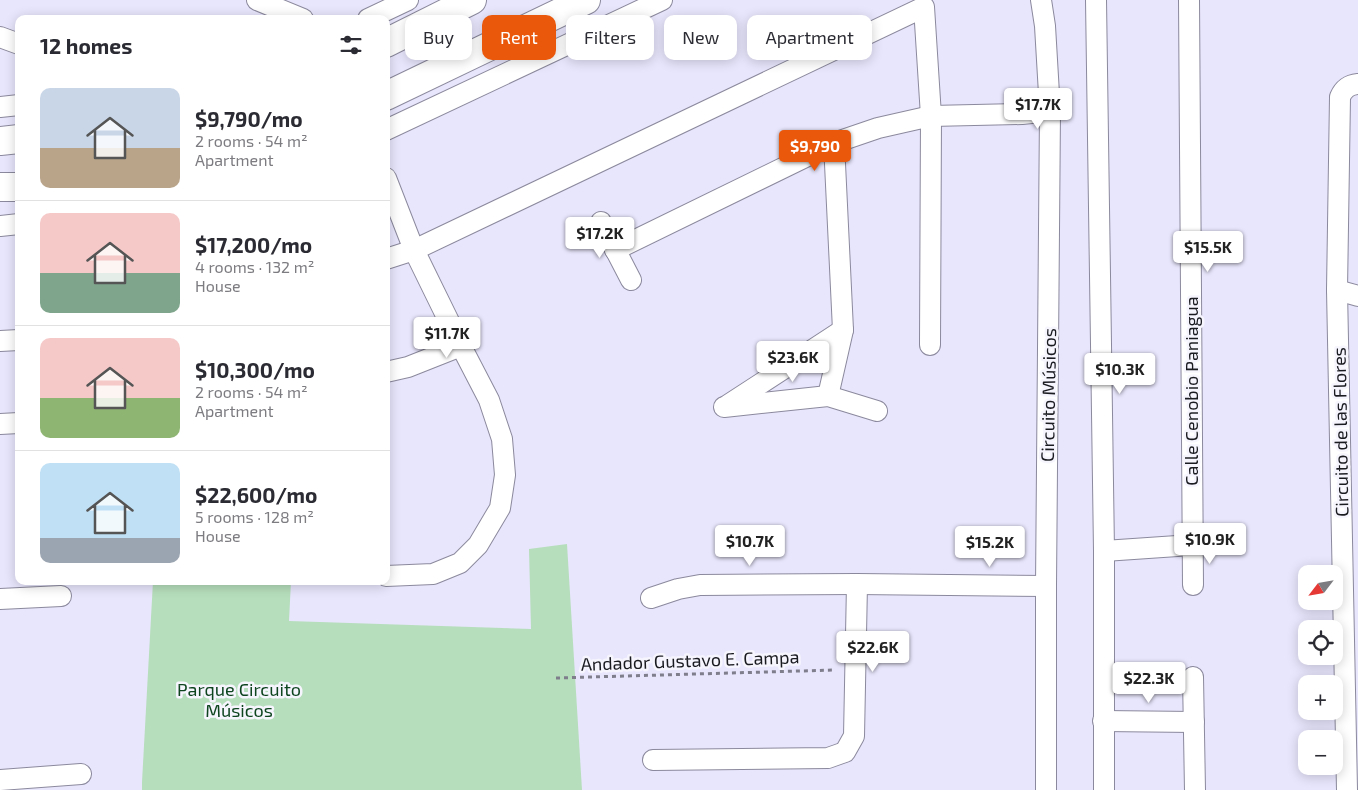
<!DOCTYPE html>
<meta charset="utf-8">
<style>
:root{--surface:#fff;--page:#f2f2f3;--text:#2b2b33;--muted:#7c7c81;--line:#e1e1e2;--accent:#ea580c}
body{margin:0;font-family:"Exo 2",sans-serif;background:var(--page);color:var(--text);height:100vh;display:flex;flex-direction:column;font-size:19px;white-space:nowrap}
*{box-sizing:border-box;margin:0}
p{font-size:16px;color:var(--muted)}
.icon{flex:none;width:28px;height:28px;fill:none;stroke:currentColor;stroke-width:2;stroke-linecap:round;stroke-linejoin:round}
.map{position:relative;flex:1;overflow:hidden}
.side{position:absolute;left:15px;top:15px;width:375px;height:570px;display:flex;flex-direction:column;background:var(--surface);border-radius:10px;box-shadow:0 2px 12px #0003}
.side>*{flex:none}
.hud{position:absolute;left:405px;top:15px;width:475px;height:45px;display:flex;gap:10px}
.needle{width:32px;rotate:239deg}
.fabs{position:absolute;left:1298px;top:565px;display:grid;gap:10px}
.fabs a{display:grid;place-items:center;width:45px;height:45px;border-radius:10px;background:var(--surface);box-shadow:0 2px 12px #0003;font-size:25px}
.price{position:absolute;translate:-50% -42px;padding:0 11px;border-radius:5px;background:#fff;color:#222;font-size:16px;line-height:32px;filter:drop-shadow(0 1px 2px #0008)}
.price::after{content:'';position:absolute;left:50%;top:30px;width:15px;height:11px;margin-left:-8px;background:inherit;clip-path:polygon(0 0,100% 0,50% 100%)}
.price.on{background:var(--accent);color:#fff}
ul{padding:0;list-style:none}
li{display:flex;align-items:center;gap:15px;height:125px;padding:0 25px}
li+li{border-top:1px solid var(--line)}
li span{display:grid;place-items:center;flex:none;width:140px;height:100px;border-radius:10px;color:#555}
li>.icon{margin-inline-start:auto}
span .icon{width:60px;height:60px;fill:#fffc;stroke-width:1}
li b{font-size:21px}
h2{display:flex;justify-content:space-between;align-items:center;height:60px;padding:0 25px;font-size:21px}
.tag{padding:0 18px;border-radius:10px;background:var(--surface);box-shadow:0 2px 12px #0003;font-size:18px;line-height:45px}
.tag.on{background:var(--accent);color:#fff}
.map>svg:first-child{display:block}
.green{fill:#b6debc}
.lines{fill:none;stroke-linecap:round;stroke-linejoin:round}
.street-casing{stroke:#8b899d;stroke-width:22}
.primary-casing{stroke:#8b899d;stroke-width:30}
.path{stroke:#7f7e8c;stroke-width:3;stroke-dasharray:4 4;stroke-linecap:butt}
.street{stroke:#fff;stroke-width:20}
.primary{stroke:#fff;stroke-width:28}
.labels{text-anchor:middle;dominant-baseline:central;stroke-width:5;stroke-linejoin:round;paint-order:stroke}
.street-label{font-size:18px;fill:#1a1a21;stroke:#f6f5fe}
.park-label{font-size:18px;fill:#0e451f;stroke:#f6f5fe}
</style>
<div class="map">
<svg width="1358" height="790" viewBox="0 0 1358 790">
<rect width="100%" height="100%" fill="#e8e6fc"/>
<polygon class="green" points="567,544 582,790 142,790 142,782 153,581 291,581 289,621 531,629 529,549"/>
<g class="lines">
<defs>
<g id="street">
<polyline points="257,0 303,19"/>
<polyline points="1041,0 1045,26 1050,111 1046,586 1046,790"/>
<polyline points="1096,0 1104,551 1104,790"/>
<polyline points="1189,0 1193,585"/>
<polyline points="368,19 408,0"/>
<polyline points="0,37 19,44"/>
<polyline points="0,107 19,105"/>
<polyline points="386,130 662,0"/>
<polyline points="386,178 414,250 461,346 489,400 502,439 505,475 500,508 478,545 460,563 433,574 386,576"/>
<polyline points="601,222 631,280"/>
<polyline points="0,226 19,224"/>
<polyline points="615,250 834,143 878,128 931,116 1022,114 1050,111"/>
<polyline points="386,259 414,250 924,7 931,116 930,345"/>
<polyline points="1337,290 1358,296"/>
<polyline points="0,341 19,340"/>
<polyline points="386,372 408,367 461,346"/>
<polyline points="828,396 843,330 834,143"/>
<polyline points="728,405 843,330"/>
<polyline points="724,407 828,396 877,411"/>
<polyline points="0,424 19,423"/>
<polyline points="1104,551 1192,545"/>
<polyline points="651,598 678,589 700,585 857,584 1046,586"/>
<polyline points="0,599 61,596"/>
<polyline points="1193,677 1195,790"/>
<polyline points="1103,721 1194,722"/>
<polyline points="653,760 828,758 845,752 854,736 857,584"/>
<polyline points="0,780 81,774"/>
<path d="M 1347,790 L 1337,290 L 1340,97 C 1344,88 1349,85 1358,84"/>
</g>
<g id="primary">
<polyline points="386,43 472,0"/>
<polyline points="386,96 586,0"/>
<polyline points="0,141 19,139"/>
<polyline points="0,187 19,187"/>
</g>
</defs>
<use href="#street" class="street-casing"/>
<use href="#primary" class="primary-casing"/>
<polyline class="path" points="556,678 835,670"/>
<use href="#street" class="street"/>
<use href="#primary" class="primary"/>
</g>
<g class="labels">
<g class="street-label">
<text transform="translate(1191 391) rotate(-90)">Calle Cenobio Paniagua</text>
<text transform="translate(1048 395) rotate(-89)">Circuito Músicos</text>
<text transform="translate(1340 432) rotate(-91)">Circuito de las Flores</text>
<text transform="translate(690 660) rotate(-2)">Andador Gustavo E. Campa</text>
</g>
<g class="park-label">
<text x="239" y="689">Parque Circuito<tspan x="239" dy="21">Músicos</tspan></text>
</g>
</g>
</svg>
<div class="fabs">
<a><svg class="needle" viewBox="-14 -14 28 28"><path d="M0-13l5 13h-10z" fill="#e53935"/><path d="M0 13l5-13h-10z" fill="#7c7c81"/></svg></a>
<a><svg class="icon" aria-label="locate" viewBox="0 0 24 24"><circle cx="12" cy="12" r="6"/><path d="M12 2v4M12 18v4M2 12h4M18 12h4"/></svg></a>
<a>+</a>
<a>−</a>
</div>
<b class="price" style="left:1038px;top:130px">$17.7K</b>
<b class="price on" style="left:815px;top:172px">$9,790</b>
<b class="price" style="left:600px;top:259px">$17.2K</b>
<b class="price" style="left:1208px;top:273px">$15.5K</b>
<b class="price" style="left:447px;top:359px">$11.7K</b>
<b class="price" style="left:793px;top:383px">$23.6K</b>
<b class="price" style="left:1120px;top:395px">$10.3K</b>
<b class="price" style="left:1210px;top:565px">$10.9K</b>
<b class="price" style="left:750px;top:567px">$10.7K</b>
<b class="price" style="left:990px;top:568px">$15.2K</b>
<b class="price" style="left:873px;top:673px">$22.6K</b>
<b class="price" style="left:1149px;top:704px">$22.3K</b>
<div class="hud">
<a class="tag">Buy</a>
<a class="tag on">Rent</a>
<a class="tag">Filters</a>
<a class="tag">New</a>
<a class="tag">Apartment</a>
</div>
<section class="side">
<h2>12 homes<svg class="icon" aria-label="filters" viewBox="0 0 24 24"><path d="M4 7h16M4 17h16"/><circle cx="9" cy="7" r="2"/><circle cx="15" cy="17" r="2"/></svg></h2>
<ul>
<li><span style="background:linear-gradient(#c9d6e8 60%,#b9a48a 0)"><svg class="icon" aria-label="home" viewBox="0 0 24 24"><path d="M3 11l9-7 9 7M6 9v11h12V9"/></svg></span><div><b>$9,790/mo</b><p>2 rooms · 54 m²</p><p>Apartment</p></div></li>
<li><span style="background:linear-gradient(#f6c9c9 60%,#7fa58c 0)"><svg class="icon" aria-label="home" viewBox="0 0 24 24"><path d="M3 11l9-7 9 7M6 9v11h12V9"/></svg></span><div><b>$17,200/mo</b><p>4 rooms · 132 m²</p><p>House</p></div></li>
<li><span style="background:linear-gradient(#f6c9c9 60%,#8fb573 0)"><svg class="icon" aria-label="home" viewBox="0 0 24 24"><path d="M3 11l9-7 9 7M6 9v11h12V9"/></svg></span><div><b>$10,300/mo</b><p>2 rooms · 54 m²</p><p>Apartment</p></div></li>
<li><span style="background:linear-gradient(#bfe0f5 75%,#9aa5b1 0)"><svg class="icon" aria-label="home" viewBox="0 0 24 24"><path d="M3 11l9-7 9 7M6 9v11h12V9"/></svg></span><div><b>$22,600/mo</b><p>5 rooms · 128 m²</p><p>House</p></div></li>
</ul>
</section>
</div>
